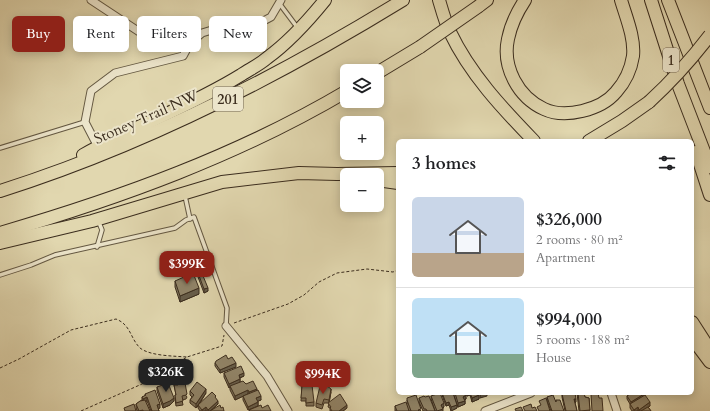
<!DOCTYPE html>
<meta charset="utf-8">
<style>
:root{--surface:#fff;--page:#f2f2f2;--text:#202124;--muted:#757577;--line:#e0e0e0;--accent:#8f2418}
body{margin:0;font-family:Cardo,serif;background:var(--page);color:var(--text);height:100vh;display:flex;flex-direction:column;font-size:15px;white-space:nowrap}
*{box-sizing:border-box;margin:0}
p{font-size:13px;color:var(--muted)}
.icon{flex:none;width:22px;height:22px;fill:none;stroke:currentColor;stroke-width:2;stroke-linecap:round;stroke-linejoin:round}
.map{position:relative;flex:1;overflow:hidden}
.drawer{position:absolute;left:396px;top:139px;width:298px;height:256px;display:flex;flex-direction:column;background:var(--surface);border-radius:6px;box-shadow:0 2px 10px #0003}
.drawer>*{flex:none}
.guide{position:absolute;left:12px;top:16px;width:324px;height:36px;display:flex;gap:8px}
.buttons{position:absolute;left:340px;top:64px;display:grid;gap:8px}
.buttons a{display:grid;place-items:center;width:44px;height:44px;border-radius:6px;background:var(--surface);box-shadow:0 2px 10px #0003;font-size:20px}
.price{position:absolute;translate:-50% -34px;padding:0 9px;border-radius:8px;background:var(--accent);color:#fff;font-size:13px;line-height:26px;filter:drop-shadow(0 1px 2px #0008)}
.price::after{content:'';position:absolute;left:50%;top:24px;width:12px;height:9px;margin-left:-6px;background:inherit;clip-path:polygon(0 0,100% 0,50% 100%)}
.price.selected{background:#222;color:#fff}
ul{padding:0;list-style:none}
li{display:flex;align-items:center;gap:12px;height:100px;padding:0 16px}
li+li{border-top:1px solid var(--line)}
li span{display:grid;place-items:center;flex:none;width:112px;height:80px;border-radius:6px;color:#555}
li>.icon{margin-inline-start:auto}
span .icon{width:48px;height:48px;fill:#fffc;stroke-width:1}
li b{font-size:17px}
h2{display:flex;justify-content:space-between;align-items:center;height:48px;padding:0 16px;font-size:17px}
.pill{padding:0 14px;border-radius:6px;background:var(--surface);box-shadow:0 2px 10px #0003;font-size:14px;line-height:36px}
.pill.selected{background:var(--accent);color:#fff}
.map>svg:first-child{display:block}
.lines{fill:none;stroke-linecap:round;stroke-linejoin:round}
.lane-casing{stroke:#645842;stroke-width:5.5}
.street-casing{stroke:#645842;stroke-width:9}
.highway-casing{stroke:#3b2d1e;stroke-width:14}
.path{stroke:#3b2d1e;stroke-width:1;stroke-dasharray:3 2;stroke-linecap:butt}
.lane{stroke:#ece5cb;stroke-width:3.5}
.street{stroke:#ece5cb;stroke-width:7}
.highway{stroke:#e1d7af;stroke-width:12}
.highway-bridge-casing{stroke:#3b2d1e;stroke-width:14;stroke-linecap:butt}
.highway-bridge{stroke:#e1d7af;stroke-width:12}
.wall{fill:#7d725a;stroke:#3b2d1e}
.shaded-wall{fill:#665d4a;stroke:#3b2d1e}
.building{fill:#918569;stroke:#3b2d1e}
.labels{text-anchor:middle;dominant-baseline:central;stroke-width:4;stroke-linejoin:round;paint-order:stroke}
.shield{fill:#ece5cb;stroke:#706452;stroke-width:1}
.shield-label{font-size:14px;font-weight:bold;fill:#3b2d1e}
.street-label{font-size:15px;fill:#3b2d1e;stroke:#ece5cb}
</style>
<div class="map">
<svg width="710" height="411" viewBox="0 0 710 411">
<rect width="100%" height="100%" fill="#e1d7af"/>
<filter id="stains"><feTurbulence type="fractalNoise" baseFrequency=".005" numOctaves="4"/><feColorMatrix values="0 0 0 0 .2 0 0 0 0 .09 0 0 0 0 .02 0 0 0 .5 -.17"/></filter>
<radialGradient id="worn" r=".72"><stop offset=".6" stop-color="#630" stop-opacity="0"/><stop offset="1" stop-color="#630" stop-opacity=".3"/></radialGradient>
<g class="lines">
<defs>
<g id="lane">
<polyline points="279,3 297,27"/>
<polyline points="0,148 85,122"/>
<polyline points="185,196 190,219"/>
<polyline points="97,247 102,230 98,220"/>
<polyline points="0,275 31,265 55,255 175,228 186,220 194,217 227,308 226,326"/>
</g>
<g id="street">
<polyline points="91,0 144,35 189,44"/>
<polyline points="98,147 85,122 91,91 115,73 183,56 190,43 202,33 225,26 239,27 254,26 271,17 281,0"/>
<polyline points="226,326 267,376 288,411"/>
<polyline points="611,393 617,411"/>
<polyline points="485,411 531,393"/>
</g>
<g id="highway">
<path d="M 439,0 C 442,10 445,22 450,32 C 470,74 502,108 534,141"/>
<path d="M 525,0 C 517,12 511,24 508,39 C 502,67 518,97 544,109 C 565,119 601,110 616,92 C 625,82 631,69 633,56 C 635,38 626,17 621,0"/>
<polyline points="651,0 678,84 710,167"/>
<polyline points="668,0 710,108"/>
<polyline points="479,6 487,0"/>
<polyline points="377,73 420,47"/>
<polyline points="589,141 622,121 649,102"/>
<polyline points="696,152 710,195"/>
<path d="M 83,155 C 135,126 191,106 241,75 C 250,69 259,65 267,58 C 289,42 308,21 325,0"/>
<polyline points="377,180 398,183"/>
<path d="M 0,191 C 143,146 276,78 403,0"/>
<path d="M 0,233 C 120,198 239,155 347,91"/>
<polyline points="0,243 92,221 222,182 299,173 337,174 398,173"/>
<polyline points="692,322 710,350"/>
<polyline points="692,338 710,362"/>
</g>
</defs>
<use href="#lane" class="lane-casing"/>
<use href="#street" class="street-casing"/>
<use href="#highway" class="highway-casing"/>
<g class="path">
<polyline points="396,287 398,286"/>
<polyline points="234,323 288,304 304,295 319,282 337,273 367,269 393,272 398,270"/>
<path d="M 0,368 L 19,359 L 71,330 L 116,319 C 131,325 130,338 140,348 C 150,356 174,356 187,357"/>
<polyline points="81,411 151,380 187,357 222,346 224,335"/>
</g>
<use href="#lane" class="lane"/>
<use href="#street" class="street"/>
<use href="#highway" class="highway"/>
<defs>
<g id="highway-bridge">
<polyline points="420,47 479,6"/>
<path d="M 649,102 C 672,81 691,60 710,35"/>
</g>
</defs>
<use href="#highway-bridge" class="highway-bridge-casing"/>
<use href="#highway-bridge" class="highway-bridge"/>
</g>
<g class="wall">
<polygon points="198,273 208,291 204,293 198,277"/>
<polygon points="175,281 199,294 180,302 175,287"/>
<polygon points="228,359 236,367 220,373 215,366 215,363"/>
<polygon points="224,373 244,376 240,378 240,382 246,384 257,390 261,400 258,401 258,406 248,410 243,400 243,396 235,400 230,390 230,387 229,388 224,377"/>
<polygon points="174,385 178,385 187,397 186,399 182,400 183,405 176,406 175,399 175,395 176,395"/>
<polygon points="302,386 314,402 314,406 306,406 306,401 301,401"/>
<polygon points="157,387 174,401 170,405 163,408 157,391"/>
<polygon points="190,391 206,393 200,403 216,399 218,404 212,410 224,411 200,411 198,408 198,406 196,408 190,403 190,400 192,397 190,395"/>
<polygon points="331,392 329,403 347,408 343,411 330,411 330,408 328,407 329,403 324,403 322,409 316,407 316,403"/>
<polygon points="442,393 453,393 457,408 451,411 449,405 446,406 442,395"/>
<polygon points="453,393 465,393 466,399 465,400 465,404 458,407"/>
<polygon points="466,393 478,393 479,399 472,402 470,395 467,396"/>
<polygon points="577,393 585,397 589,398 590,411 579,411"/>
<polygon points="628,393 643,393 644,396 650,406 648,407 651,411 632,411 630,408 630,404 627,399 627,396 628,395"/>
<polygon points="145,394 160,408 158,408 159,411 151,411 147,401 145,401 150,411 137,411 136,407 136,404 142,400 142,397 145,396"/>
<polygon points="562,394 576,402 575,403 577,411 565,411 562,397"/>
<polygon points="431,396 444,407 443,408 443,411 435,411 431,399"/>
<polygon points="547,397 556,402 564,411 551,411 547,401"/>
<polygon points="419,398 435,411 423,411 419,402"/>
<polygon points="407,400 421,411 395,411 395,406 407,404"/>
</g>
<g class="shaded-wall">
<polygon points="199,288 199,294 180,302 180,296"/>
<polygon points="208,288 208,291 204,293 204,289"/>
<polygon points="236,363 236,367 220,373 220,370"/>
<polygon points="244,373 244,376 239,378 239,375"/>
<polygon points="240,379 240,383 229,388 229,384"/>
<polygon points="206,389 206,393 196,408 196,404"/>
<polygon points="257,389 257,392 249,396 249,392"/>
<polygon points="331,389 331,392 329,403 329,400"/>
<polygon points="248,390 248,394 235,400 235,396"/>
<polygon points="467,393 470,393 470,395 467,396"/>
<polygon points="485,393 487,393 487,396 480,398 480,395"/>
<polygon points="644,394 644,397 631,405 631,402"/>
<polygon points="466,395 466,399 463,400 463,397"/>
<polygon points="479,395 479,399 472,402 472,398"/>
<polygon points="261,396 261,400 256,402 256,398"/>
<polygon points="147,397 147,401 143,402 143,399"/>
<polygon points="174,398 174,401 170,405 163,408 163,404"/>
<polygon points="574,399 576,399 576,402 574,403"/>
<polygon points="218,401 218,404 210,411 208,411 208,410"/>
<polygon points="465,401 465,404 458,407 458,403"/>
<polygon points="258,402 258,406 248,410 248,407"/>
<polygon points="449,402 449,405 446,406 446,403"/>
<polygon points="650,402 650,406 642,411 639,411 639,410"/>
<polygon points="444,403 444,407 441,408 441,405"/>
<polygon points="160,404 160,408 157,409 157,405"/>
<polygon points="347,405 347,408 343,411 339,411"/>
<polygon points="457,405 457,408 451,411 451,407"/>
<polygon points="206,407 206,411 202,411 202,410"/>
<polygon points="638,407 638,411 634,411 634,410"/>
</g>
<g class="building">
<polygon points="201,271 208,288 204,289 198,273"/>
<polygon points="193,273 199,288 180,296 175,281"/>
<polygon points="226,355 228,359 232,357 236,363 220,370 215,363 216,361"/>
<polygon points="241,366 244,373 239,375 240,379 229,384 224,373"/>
<polygon points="243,381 246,384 253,381 257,389 249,392 248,390 235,396 230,386"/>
<polygon points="179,382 185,383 187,394 186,395 182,396 183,401 176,403 175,395 176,395 174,385 178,385"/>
<polygon points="197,382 206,389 196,404 190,400 194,395 190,391"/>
<polygon points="168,383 174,398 170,401 163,404 157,387"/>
<polygon points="304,385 312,385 314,402 306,403 306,398 301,398 302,386"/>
<polygon points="326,385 331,389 329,400 324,399 322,405 316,403 320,386 325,387"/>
<polygon points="155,390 160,404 157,405 159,411 152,411 147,397 143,399 142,397 146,395 145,394"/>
<polygon points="258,390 261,396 256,398 258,402 248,407 243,396"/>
<polygon points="212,392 216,396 215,397 218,401 208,410 206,407 202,410 198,405"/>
<polygon points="440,393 444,403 441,405 443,409 437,411 431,396"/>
<polygon points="442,393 453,393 457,405 451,407 449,402 446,403"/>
<polygon points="455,393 465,393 466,395 463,397 465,401 458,403"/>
<polygon points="470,393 478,393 479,395 472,398"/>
<polygon points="565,393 575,393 576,399 574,399 577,411 566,411 562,394"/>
<polygon points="578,393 584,393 585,397 589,398 590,410 580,411"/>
<polygon points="598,393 599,398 602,398 603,411 592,411 591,394"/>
<polygon points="629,393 643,393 644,394 631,402 627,396 630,394"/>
<polygon points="340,394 347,405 339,411 332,411 330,408 331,407 328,403"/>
<polygon points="416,395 421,409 418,410 419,411 411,411 407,400 407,398"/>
<polygon points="553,395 556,402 556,400 560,400 564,411 552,411 547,397"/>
<polygon points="645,395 650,402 639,410 638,407 634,410 630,404"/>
<polygon points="424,396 425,397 429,396 435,411 427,411 426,409 424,409 419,398"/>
<polygon points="546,398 550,411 539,411 537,407 541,405 539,401"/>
<polygon points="145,400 150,411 143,411 143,410 139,411 136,404 140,401"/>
<polygon points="406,402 409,411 397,411 395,406"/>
<polygon points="134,404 136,411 125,411 124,408"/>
<polygon points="531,404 532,408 535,407 537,411 525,411 523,407"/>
<polygon points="220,405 221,408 223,407 224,411 210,411"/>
<polygon points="261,405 262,408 268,405 271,411 250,411 249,410"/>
<polygon points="521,407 523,411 516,411 515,409"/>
<polygon points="648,407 651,411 641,411"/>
</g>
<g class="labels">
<g class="shield">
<rect x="663" y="48" width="16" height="24" rx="3"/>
<rect x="213" y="87" width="30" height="24" rx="3"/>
</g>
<g class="shield-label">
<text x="671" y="60">1</text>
<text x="228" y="99">201</text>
</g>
<g class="street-label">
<text transform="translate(146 117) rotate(-24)">Stoney Trail NW</text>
</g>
</g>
<rect width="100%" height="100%" filter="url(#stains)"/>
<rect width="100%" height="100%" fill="url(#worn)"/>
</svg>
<div class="buttons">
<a><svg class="icon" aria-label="layers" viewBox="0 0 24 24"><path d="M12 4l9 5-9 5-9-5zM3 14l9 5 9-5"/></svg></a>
<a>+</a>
<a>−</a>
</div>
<b class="price" style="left:187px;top:285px">$399K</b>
<b class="price selected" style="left:166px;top:393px">$326K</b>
<b class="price" style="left:323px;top:395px">$994K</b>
<div class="guide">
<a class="pill selected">Buy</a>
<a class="pill">Rent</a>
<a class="pill">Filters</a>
<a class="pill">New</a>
</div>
<section class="drawer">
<h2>3 homes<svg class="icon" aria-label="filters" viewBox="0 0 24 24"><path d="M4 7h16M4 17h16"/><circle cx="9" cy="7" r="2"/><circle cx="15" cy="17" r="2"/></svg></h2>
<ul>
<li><span style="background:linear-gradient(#c9d6e8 70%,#b9a48a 0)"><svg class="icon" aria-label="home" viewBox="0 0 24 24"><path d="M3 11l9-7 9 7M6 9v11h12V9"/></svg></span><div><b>$326,000</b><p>2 rooms · 80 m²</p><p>Apartment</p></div></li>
<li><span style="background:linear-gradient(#bfe0f5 70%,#7fa58c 0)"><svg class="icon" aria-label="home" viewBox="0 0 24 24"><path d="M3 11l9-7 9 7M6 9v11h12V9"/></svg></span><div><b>$994,000</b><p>5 rooms · 188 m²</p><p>House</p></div></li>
</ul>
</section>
</div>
